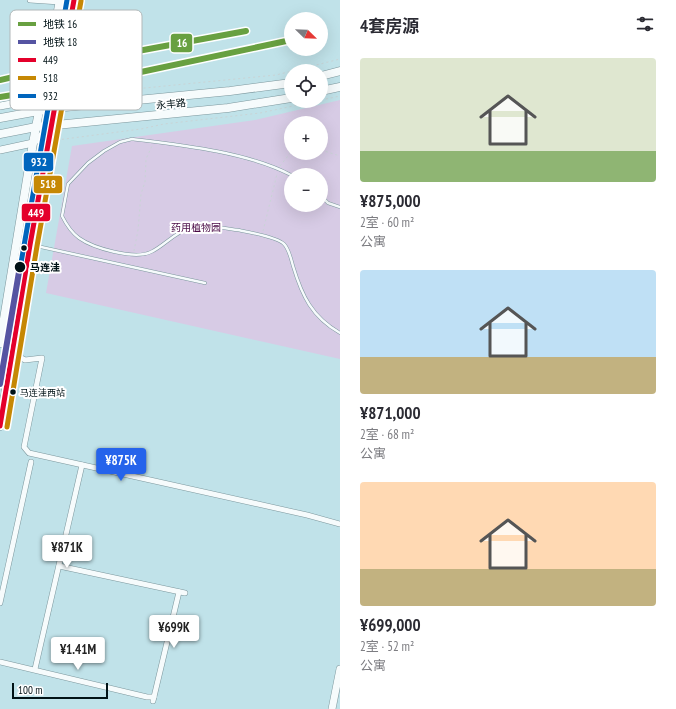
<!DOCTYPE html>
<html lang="zh">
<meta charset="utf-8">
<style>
:root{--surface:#fff;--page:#f2f2f3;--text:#2b2b33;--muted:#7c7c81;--accent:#2563eb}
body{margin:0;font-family:"PT Sans Narrow","Noto Sans SC",sans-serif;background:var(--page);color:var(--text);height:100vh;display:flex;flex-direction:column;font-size:15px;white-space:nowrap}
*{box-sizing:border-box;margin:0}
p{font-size:13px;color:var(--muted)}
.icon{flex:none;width:22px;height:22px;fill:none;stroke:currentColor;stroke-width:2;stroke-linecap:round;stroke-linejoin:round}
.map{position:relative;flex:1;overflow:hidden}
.side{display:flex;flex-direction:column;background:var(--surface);width:336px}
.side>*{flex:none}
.needle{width:26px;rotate:113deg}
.controls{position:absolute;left:284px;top:12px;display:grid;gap:8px}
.controls a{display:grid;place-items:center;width:44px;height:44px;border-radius:50%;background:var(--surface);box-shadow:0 4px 16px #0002;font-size:20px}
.scale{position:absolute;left:12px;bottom:10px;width:96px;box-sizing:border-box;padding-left:4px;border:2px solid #001216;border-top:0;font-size:11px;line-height:14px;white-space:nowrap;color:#001216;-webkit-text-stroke:3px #fff;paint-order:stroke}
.price{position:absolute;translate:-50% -34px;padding:0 9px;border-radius:4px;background:#fff;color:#222;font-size:13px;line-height:26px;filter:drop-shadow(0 1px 2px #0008)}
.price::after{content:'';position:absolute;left:50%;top:24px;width:12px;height:9px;margin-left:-6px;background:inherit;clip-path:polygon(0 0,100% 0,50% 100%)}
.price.active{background:var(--accent);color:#fff}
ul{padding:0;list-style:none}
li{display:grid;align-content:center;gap:8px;height:212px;padding:0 20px}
li span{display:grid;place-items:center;height:124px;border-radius:4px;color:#555}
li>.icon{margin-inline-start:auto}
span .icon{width:72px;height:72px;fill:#fffc;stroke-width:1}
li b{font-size:17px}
h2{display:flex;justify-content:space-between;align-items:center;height:48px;padding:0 20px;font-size:17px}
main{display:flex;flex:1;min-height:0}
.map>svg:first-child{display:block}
.green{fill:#d7cbe5;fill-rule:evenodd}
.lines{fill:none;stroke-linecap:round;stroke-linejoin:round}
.lane-casing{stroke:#7c979d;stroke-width:3.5}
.street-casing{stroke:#7c979d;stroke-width:6}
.secondary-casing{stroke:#7c979d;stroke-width:8}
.primary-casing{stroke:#7c979d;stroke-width:9}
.path{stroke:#c9d4d6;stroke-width:1;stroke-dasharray:2 3;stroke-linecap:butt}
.lane{stroke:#f6fbfc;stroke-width:2.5}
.street{stroke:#f6fbfc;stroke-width:5}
.secondary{stroke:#f6fbfc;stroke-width:7}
.primary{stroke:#f6fbfc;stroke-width:8}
.bus-1-casing{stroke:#fff;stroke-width:8}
.bus-2-casing{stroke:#fff;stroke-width:8}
.bus-3-casing{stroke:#fff;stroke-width:8}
.bus-1{stroke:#e4002b;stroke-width:5}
.bus-2{stroke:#c68804;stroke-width:5}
.bus-3{stroke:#0065bd;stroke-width:5}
.metro-1-casing{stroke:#fff;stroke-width:9}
.metro-2-casing{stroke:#fff;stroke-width:9}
.metro-1{stroke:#68a041;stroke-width:6}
.metro-2{stroke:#5554a2;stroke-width:6}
.bus-dot{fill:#001216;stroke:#fff;stroke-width:1.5}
.labels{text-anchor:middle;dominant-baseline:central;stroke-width:4;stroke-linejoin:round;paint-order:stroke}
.bus-label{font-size:9px;fill:#001216;stroke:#fff;text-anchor:start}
.street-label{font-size:10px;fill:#001216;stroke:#fff}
.park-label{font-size:10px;fill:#480844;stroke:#fff}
.stop-label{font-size:10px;font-weight:bold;fill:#001216;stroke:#fff;text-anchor:start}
.key{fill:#fff;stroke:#b2b8b9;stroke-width:1}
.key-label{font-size:11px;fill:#001216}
.line-badge{stroke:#fff;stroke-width:1.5}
.badge-label{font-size:11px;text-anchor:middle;font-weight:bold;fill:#fff}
</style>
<main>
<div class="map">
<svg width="340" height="709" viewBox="0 0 340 709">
<rect width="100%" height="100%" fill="#c0e2e9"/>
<path class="green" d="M 340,100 L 340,359 L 46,293 L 72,146 L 255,120 ZM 291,123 L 321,123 L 321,153 L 291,153 ZM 291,175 L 321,175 L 321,205 L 291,205 Z"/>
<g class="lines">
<defs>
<g id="lane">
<path d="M 291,175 C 247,152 181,145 132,139 L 120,142 L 104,151 L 88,163 L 68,184 L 62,216 C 66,224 72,233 79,238 C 93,248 134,260 151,252 C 164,246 175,232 190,228 C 204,224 223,228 238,230 C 248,232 277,237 284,244 C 289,249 291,259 293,266 C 302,296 312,317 340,333"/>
<polyline points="321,196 328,203 340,207"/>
<polyline points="32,245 205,283"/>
</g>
<g id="street">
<polyline points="30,0 60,2"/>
<polyline points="12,353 25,360 42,358 24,447 29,453 307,515 340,524"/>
<polyline points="59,566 185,593"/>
<polyline points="0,603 31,462"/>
<polyline points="0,662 147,697 154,697"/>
<polyline points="35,669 82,465"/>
<polyline points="153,701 179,592"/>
</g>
<g id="secondary">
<polyline points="0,106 42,98 55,108"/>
<polyline points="0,150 33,143 52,126"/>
<polyline points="332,709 340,669"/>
</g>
<g id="primary">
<polyline points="321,76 340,71"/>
<polyline points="321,91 340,87"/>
<polyline points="0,118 55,108 230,91 291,83"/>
<polyline points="0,134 36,127 228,108 291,98"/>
<polyline points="0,343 33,143 60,0"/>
<polyline points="0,426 30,245 74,0"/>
</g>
</defs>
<use href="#lane" class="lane-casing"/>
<use href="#street" class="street-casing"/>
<use href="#secondary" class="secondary-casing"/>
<use href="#primary" class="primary-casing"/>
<g class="path">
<polyline points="64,96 276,75 340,59"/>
<polyline points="321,100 340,96"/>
<polyline points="57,140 141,129 164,124 260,113 317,101"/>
<polyline points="321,150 340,156"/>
<polyline points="280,166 291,152"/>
<polyline points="263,231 277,174"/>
<polyline points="134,251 138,230 141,194 145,182 146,159 152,146"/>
</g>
<use href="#lane" class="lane"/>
<use href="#street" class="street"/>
<use href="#secondary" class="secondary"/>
<use href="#primary" class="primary"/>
<defs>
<polyline id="bus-1" points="0,426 30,245 74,0"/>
<polyline id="bus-2" points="7,427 37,246 81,1"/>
<polyline id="bus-3" points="0,383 67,0"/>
</defs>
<use href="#bus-1" class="bus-1-casing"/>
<use href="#bus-2" class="bus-2-casing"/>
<use href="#bus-3" class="bus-3-casing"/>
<use href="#bus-1" class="bus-1"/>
<use href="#bus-2" class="bus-2"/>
<use href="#bus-3" class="bus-3"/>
<defs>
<g id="metro-1">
<polyline points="0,80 73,63 246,31"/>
<polyline points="0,97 108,79 291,40"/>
</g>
<polyline id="metro-2" points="0,384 20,266"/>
</defs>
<use href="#metro-1" class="metro-1-casing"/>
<use href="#metro-2" class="metro-2-casing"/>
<use href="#metro-1" class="metro-1"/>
<use href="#metro-2" class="metro-2"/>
</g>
<g class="bus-dot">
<circle cx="24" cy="248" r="3.5"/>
<circle cx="20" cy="267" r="6"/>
<circle cx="13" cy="392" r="3.5"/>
</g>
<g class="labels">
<g class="bus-label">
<text x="20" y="392">马连洼西站</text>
</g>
<g class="street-label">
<text transform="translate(171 104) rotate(-6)">永丰路</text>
</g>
<g class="park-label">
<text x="196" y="227">药用植物园</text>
</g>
<g class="stop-label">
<text x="30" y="267">马连洼</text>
</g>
</g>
<rect x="10" y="10" width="132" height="100" rx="6" class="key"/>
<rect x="18" y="22" width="18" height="4" fill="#68a041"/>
<rect x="18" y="40" width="18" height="4" fill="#5554a2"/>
<rect x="18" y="58" width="18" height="4" fill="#e4002b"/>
<rect x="18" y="76" width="18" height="4" fill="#c68804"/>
<rect x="18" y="94" width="18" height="4" fill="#0065bd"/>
<g class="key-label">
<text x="43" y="28">地铁 16</text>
<text x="43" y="46">地铁 18</text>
<text x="43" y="64">449</text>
<text x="43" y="82">518</text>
<text x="43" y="100">932</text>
</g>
<g class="line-badge">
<rect x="170" y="33" width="23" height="20" rx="4" fill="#68a041"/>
<rect x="23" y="152" width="31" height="20" rx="4" fill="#0065bd"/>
<rect x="33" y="175" width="30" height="19" rx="4" fill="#c68804"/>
<rect x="21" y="203" width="30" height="19" rx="4" fill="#e4002b"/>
</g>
<g class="badge-label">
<text x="182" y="47">16</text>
<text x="39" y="166">932</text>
<text x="48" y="188">518</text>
<text x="36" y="217">449</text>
</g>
</svg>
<div class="controls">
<a><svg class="needle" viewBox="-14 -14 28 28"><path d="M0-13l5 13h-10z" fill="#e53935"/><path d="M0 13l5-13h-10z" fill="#7c7c81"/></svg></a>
<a><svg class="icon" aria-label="locate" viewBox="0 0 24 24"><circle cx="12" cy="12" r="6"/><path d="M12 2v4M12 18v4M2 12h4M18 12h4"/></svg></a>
<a>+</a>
<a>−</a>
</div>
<div class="scale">100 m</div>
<b class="price active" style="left:121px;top:482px">¥875K</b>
<b class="price" style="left:67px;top:569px">¥871K</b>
<b class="price" style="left:174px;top:649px">¥699K</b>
<b class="price" style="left:78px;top:671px">¥1.41M</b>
</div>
<section class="side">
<h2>4套房源<svg class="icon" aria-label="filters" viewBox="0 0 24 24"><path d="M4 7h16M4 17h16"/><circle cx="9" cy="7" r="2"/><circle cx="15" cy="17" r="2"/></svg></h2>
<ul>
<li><span style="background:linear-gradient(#dfe7d0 75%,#8fb573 0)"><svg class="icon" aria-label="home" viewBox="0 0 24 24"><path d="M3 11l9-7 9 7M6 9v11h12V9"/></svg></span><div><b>¥875,000</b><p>2室 · 60 m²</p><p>公寓</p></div></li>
<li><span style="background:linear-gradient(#bfe0f5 70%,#c2b280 0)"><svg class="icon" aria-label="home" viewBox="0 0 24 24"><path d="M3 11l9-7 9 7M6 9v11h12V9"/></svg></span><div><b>¥871,000</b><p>2室 · 68 m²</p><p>公寓</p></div></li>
<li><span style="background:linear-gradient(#ffd9b3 70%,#c2b280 0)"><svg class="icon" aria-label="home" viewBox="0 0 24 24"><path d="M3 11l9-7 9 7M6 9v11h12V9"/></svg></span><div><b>¥699,000</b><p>2室 · 52 m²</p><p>公寓</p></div></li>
</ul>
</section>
</main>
